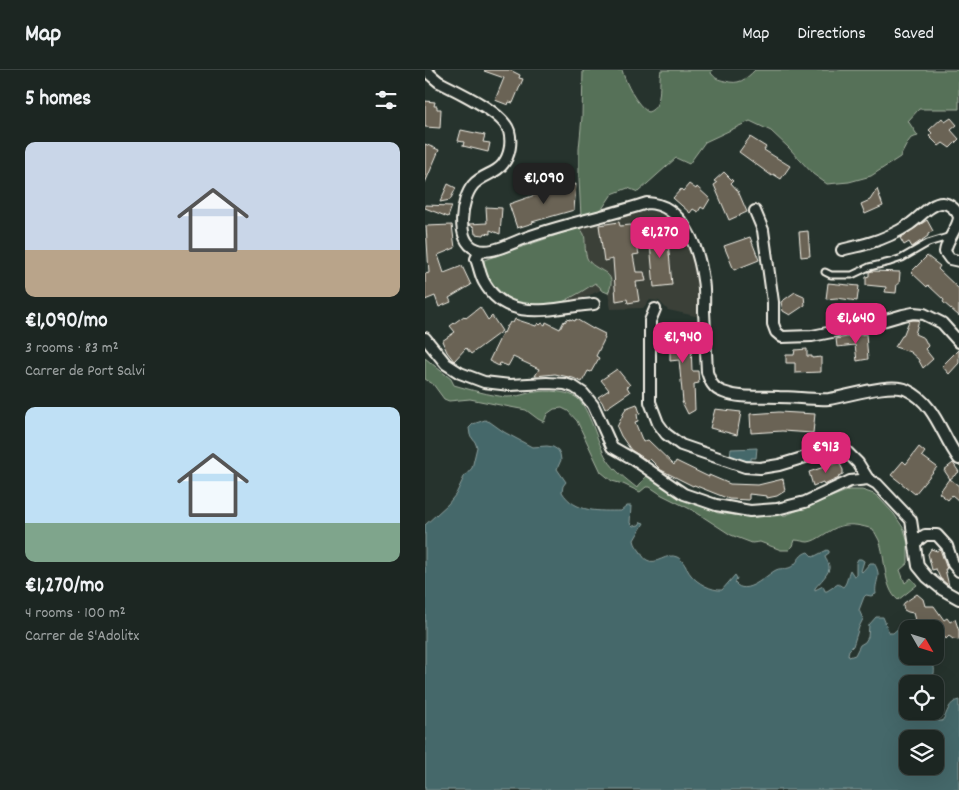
<!DOCTYPE html>
<meta charset="utf-8">
<style>
:root{--surface:#1c2622;--page:#252e2a;--text:#f1f3f6;--muted:#a0a5a5;--line:#3a4340;--accent:#db2777}
body{margin:0;font-family:Dekko,sans-serif;background:var(--page);color:var(--text);height:100vh;display:flex;flex-direction:column;font-size:19px;white-space:nowrap}
*{box-sizing:border-box;margin:0}
p{font-size:16px;color:var(--muted)}
.icon{flex:none;width:28px;height:28px;fill:none;stroke:currentColor;stroke-width:2;stroke-linecap:round;stroke-linejoin:round}
.map{position:relative;flex:1;overflow:hidden}
.side{display:flex;flex-direction:column;background:var(--surface);width:425px}
.side>*{flex:none}
.needle{width:32px;rotate:129deg}
.controls{position:absolute;left:474px;top:550px;display:grid;gap:10px}
.controls a{display:grid;place-items:center;width:45px;height:45px;border-radius:10px;background:var(--surface);box-shadow:0 5px 20px #0002,0 0 0 1px var(--line);font-size:25px}
.price{position:absolute;translate:-50% -42px;padding:0 11px;border-radius:10px;background:var(--accent);color:#fff;font-size:16px;line-height:32px;filter:drop-shadow(0 1px 2px #0008)}
.price::after{content:'';position:absolute;left:50%;top:30px;width:15px;height:11px;margin-left:-8px;background:inherit;clip-path:polygon(0 0,100% 0,50% 100%)}
.price.on{background:#222;color:#fff}
ul{padding:0;list-style:none}
li{display:grid;align-content:center;gap:10px;height:265px;padding:0 25px}
li span{display:grid;place-items:center;height:155px;border-radius:10px;color:#555}
li>.icon{margin-inline-start:auto}
span .icon{width:90px;height:90px;fill:#fffc;stroke-width:1}
li b{font-size:21px}
h2{display:flex;justify-content:space-between;align-items:center;height:60px;padding:0 25px;font-size:21px}
header{display:flex;align-items:center;gap:30px;box-sizing:border-box;height:70px;padding:0 25px;background:var(--surface);border-bottom:1px solid var(--line)}
header strong{font-size:24px}
nav{display:flex;gap:28px;margin-inline-start:auto;font-size:18px}
main{display:flex;flex:1;min-height:0}
.map>svg:first-child{display:block}
.built{fill:#3b4139}
.green{fill:#567158;stroke:#a5b1a0}
.water{fill:#45686b;stroke:#8b9f9d;fill-rule:evenodd}
.building{fill:#6b6354;stroke:#f4f1e8}
.lines{fill:none;stroke-linecap:round;stroke-linejoin:round}
.service-casing{stroke:#f4f1e8;stroke-width:9}
.minor-casing{stroke:#f4f1e8;stroke-width:14}
.service{stroke:#26332d;stroke-width:5}
.minor{stroke:#26332d;stroke-width:10}
</style>
<header>
<strong>Map</strong>
<nav><a>Map</a><a>Directions</a><a>Saved</a></nav>
</header>
<main>
<section class="side">
<h2>5 homes<svg class="icon" aria-label="filters" viewBox="0 0 24 24"><path d="M4 7h16M4 17h16"/><circle cx="9" cy="7" r="2"/><circle cx="15" cy="17" r="2"/></svg></h2>
<ul>
<li><span style="background:linear-gradient(#c9d6e8 70%,#b9a48a 0)"><svg class="icon" aria-label="home" viewBox="0 0 24 24"><path d="M3 11l9-7 9 7M6 9v11h12V9"/></svg></span><div><b>€1,090/mo</b><p>3 rooms · 83 m²</p><p>Carrer de Port Salvi</p></div></li>
<li><span style="background:linear-gradient(#bfe0f5 75%,#7fa58c 0)"><svg class="icon" aria-label="home" viewBox="0 0 24 24"><path d="M3 11l9-7 9 7M6 9v11h12V9"/></svg></span><div><b>€1,270/mo</b><p>4 rooms · 100 m²</p><p>Carrer de S'Adolitx</p></div></li>
</ul>
</section>
<div class="map">
<svg width="534" height="720" viewBox="0 0 534 720">
<rect width="100%" height="100%" fill="#26332d"/>
<filter id="ink" filterUnits="userSpaceOnUse"><feTurbulence type="fractalNoise" baseFrequency=".02" numOctaves="2"/><feDisplacementMap in="SourceGraphic" scale="10" xChannelSelector="R" yChannelSelector="G"/><feConvolveMatrix kernelMatrix="1 2 1 2 8 2 1 2 1" color-interpolation-filters="sRGB"/></filter>
<g filter="url(#ink)">
<polygon class="built" points="217,141 234,142 248,150 259,168 269,190 275,233 275,247 243,240 234,231 225,230 218,238 186,239 183,223 176,220 158,228 121,238 61,204 59,190 179,150"/>
<g class="green">
<path d="M 158,0 L 197,0 C 201,14 211,34 223,42 C 239,37 233,13 236,0 L 287,0 L 286,3 C 291,9 292,9 300,11 C 314,15 320,10 330,0 L 534,0 L 534,39 L 494,39 L 483,51 L 493,66 L 486,68 L 483,72 L 475,87 L 446,106 L 424,112 L 402,114 L 388,104 L 364,78 L 346,61 L 325,51 L 280,72 L 264,94 L 251,88 L 213,122 L 203,118 L 187,124 L 177,139 L 156,147 L 154,109 L 154,79 L 157,47 Z"/>
<path d="M 155,157 C 156,160 158,162 159,164 C 161,171 159,180 162,188 C 169,203 195,199 183,223 L 176,220 L 175,217 L 170,213 L 156,222 L 136,233 L 121,238 L 102,239 L 74,227 L 66,216 L 61,204 L 59,190 Z"/>
<path d="M 0,288 L 26,309 L 29,315 C 46,320 64,325 81,327 C 95,327 99,323 111,322 C 122,320 143,321 152,328 C 165,339 172,373 182,389 C 190,401 201,409 212,418 L 222,405 L 246,422 L 293,443 L 326,447 L 361,445 L 424,420 L 437,420 L 449,424 L 454,428 L 469,444 L 479,459 L 483,474 L 483,493 L 475,500 L 480,513 L 486,508 L 492,515 L 473,530 C 458,518 461,487 454,470 C 452,466 450,463 448,459 C 437,456 427,453 416,456 C 404,459 393,471 383,472 C 379,472 374,470 370,470 L 368,476 L 364,480 L 356,480 L 335,472 L 327,473 L 306,465 L 269,441 L 237,425 L 225,417 L 221,417 L 215,422 L 198,414 L 187,411 L 176,402 L 152,351 L 143,341 L 137,338 L 129,339 L 122,344 L 119,352 L 113,349 L 101,340 L 80,336 L 45,329 L 24,331 L 19,329 L 8,314 L 0,309 Z"/>
</g>
<g class="water">
<path d="M 60,350 L 65,352 L 79,362 L 107,377 L 122,376 L 128,377 L 133,380 L 135,384 L 136,390 L 132,399 L 141,412 L 138,416 L 137,422 C 150,443 174,441 196,441 L 202,436 L 206,436 L 205,453 L 208,456 L 214,455 L 216,452 L 219,453 L 209,470 C 210,475 212,477 215,481 C 217,484 218,488 222,490 C 231,496 242,482 252,487 C 259,490 261,499 266,505 C 272,513 287,521 297,520 L 310,505 L 312,508 L 310,513 C 321,527 341,505 351,500 C 357,497 362,501 369,495 C 374,490 375,484 383,482 L 388,487 L 402,480 L 404,481 L 404,483 L 401,485 L 400,487 C 401,490 404,493 404,496 C 406,502 394,513 390,518 L 390,520 L 398,516 L 400,521 L 402,521 L 413,514 L 418,517 C 423,512 422,506 425,500 L 429,506 L 431,505 L 431,493 L 433,489 L 436,489 L 439,491 L 436,501 L 437,502 L 445,493 L 449,493 C 458,507 449,511 451,524 L 446,526 L 441,525 L 439,527 L 434,540 L 438,549 L 434,557 L 428,576 L 424,580 L 423,584 L 424,587 L 430,585 L 435,575 L 440,572 L 443,567 L 444,555 L 451,547 L 458,547 C 461,553 461,558 465,563 L 468,563 L 477,555 L 478,557 C 473,567 471,570 482,576 L 482,586 L 500,586 C 512,595 511,601 505,614 L 482,614 L 482,641 L 507,641 L 511,649 L 514,651 L 517,651 C 523,643 523,632 534,630 L 534,720 L 0,720 L 0,455 L 23,434 L 31,424 L 39,407 L 47,398 L 52,377 L 50,372 L 45,365 L 44,358 L 48,354 ZM 482,669 L 510,669 L 510,696 L 482,696 Z"/>
<polygon points="332,378 331,388 326,388 326,391 317,390 305,386 306,379"/>
</g>
<g class="building">
<polygon points="60,0 85,0 95,5 94,8 98,9 88,33 84,32 83,35 70,30 79,8 59,1"/>
<polygon points="0,31 10,32 9,36 12,36 12,39 16,39 15,58 0,57"/>
<polygon points="517,48 520,52 526,48 532,55 526,60 534,69 525,78 518,73 514,76 504,66 507,63 504,60"/>
<polygon points="36,60 60,65 58,72 65,73 63,82 38,76 39,72 33,71"/>
<polygon points="325,67 341,77 339,80 365,96 356,109 348,104 347,106 314,82"/>
<polygon points="0,74 14,80 0,113"/>
<polygon points="299,102 308,111 306,113 313,121 322,142 304,150 289,115 292,113 289,111"/>
<polygon points="23,114 31,118 25,130 15,132"/>
<polygon points="151,114 149,140 107,152 108,153 92,158 84,134 113,124 113,122"/>
<polygon points="264,114 271,119 272,117 285,129 279,139 276,137 273,142 268,139 265,143 248,128 256,119 258,121"/>
<polygon points="452,119 458,136 440,144 436,134 445,130"/>
<polygon points="0,135 27,136 23,147 0,138"/>
<polygon points="61,137 77,138 75,164 65,160 65,164 60,163 59,165 50,164 49,157 44,155 44,154 62,153"/>
<polygon points="502,150 508,161 503,164 503,166 487,177 484,172 479,175 475,168"/>
<polygon points="194,152 195,156 206,155 214,184 208,185 211,202 219,202 221,211 211,212 214,231 203,233 202,229 191,231 188,189 179,191 174,155"/>
<polygon points="27,155 30,178 13,185 19,203 37,196 46,215 24,228 26,232 14,237 10,226 0,230 0,204 4,203 1,156"/>
<polygon points="242,161 247,215 229,217 224,163"/>
<polygon points="383,161 385,186 376,187 374,162"/>
<polygon points="325,167 334,190 309,200 299,176"/>
<polygon points="502,186 515,196 513,199 534,219 534,246 518,232 519,230 503,215 502,217 486,202"/>
<polygon points="448,201 475,202 474,214 472,214 471,223 460,222 461,217 441,215 441,207 444,206 444,202"/>
<polygon points="403,213 434,216 432,231 412,228 401,229"/>
<polygon points="370,222 379,226 380,235 365,245 358,241 356,232"/>
<polygon points="55,237 63,250 67,246 77,261 46,284 41,278 29,291 22,282 17,271 30,262 25,256 39,246 41,248"/>
<polygon points="90,249 111,256 113,253 115,255 117,253 120,255 121,252 135,259 139,251 140,252 142,249 145,250 145,249 150,251 151,249 168,259 168,258 180,264 179,267 180,268 171,286 174,288 166,302 163,301 157,312 148,308 130,304 110,306 114,299 88,287 83,296 75,293 74,296 64,291 78,262 79,263 82,256 83,256 85,252 88,253"/>
<polygon points="488,250 494,250 490,264 499,268 503,276 500,279 508,289 498,298 493,289 485,282 470,277 477,266 478,266 484,251"/>
<polygon points="238,257 260,257 259,275 266,275 267,301 273,301 274,313 269,314 270,340 263,344 257,332 258,332 254,290 245,291 245,272 239,272"/>
<polygon points="441,264 443,289 432,291 430,275 412,277 411,269"/>
<polygon points="382,279 382,286 387,286 387,288 396,287 396,302 370,303 370,293 361,293 361,285 369,285 370,280"/>
<polygon points="534,279 534,293 524,304 517,296"/>
<polygon points="192,299 205,315 202,317 205,322 180,339 177,332 173,327 184,320 176,310"/>
<polygon points="212,334 215,343 212,344 213,351 210,352 218,372 223,370 249,395 251,391 284,407 284,405 305,414 333,415 358,409 360,421 352,426 342,428 342,426 324,424 324,430 304,429 269,415 268,416 236,400 225,389 223,391 206,380 196,366 192,357 201,338"/>
<polygon points="290,339 316,342 312,365 285,358"/>
<polygon points="354,342 390,344 388,363 357,361 326,363 325,344"/>
<polygon points="494,377 500,382 497,386 512,397 490,424 466,405 478,391 481,394"/>
<polygon points="414,392 418,400 418,404 413,406 414,408 399,415 398,412 388,416 384,402"/>
<polygon points="528,393 534,402 525,409 534,416 534,431 527,425 523,430 514,423 524,409 525,409 519,400"/>
<polygon points="506,479 512,481 515,479 522,499 520,499 524,516 515,508 511,499 507,500 503,484"/>
<polygon points="492,524 498,529 500,536 509,536 519,550 522,548 525,552 530,549 534,561 534,570 528,569 524,566 521,569 518,564 512,562 510,559 499,559 497,554 490,550 488,543 483,542 479,540 478,536 479,533"/>
</g>
<g class="lines">
<defs>
<polyline id="service" points="400,202 406,205 427,205 444,197 465,192 477,188 503,173 526,166"/>
<g id="minor">
<path d="M 0,0 L 8,7 L 14,12 C 32,21 78,42 84,61 C 87,72 85,85 78,94 C 71,104 56,105 48,115 C 36,129 30,171 51,179 C 64,185 82,175 95,170 C 136,154 180,147 222,133 C 258,134 274,179 278,210 C 280,220 279,231 279,241 C 280,261 281,282 282,302 C 285,311 288,319 298,322 C 316,329 335,326 354,327 C 370,327 388,330 404,329 C 424,326 465,312 482,320 C 511,334 516,365 534,389"/>
<polyline points="330,141 338,160 348,232 348,254 351,262 357,267 387,266 447,254 478,245 488,243 499,244 517,253 534,272"/>
<path d="M 417,180 C 426,177 435,176 444,173 C 458,169 473,162 485,154 C 494,148 506,133 517,133 C 524,133 532,140 534,147 C 534,157 521,170 520,182 L 525,189 L 534,191"/>
<path d="M 55,181 L 51,189 C 54,196 55,205 59,212 C 83,255 130,237 169,234"/>
<polyline points="230,239 225,251 225,332 233,353 241,364 256,375 320,397 335,398 354,395 407,379 421,381 433,393 443,409"/>
<polyline points="0,268 21,294 35,303 59,312 85,315 122,313 140,314 149,317 158,323 168,335 187,377 208,389 259,424 291,435 325,441 352,439 380,432 425,411 443,409 452,414 486,450 493,496 502,507 518,520 534,529"/>
<polyline points="490,473 500,465 512,465 522,476 528,494 534,501"/>
</g>
</defs>
<use href="#service" class="service-casing"/>
<use href="#minor" class="minor-casing"/>
<use href="#service" class="service"/>
<use href="#minor" class="minor"/>
</g>
</g>
</svg>
<div class="controls">
<a><svg class="needle" viewBox="-14 -14 28 28"><path d="M0-13l5 13h-10z" fill="#e53935"/><path d="M0 13l5-13h-10z" fill="#a0a5a5"/></svg></a>
<a><svg class="icon" aria-label="locate" viewBox="0 0 24 24"><circle cx="12" cy="12" r="6"/><path d="M12 2v4M12 18v4M2 12h4M18 12h4"/></svg></a>
<a><svg class="icon" aria-label="layers" viewBox="0 0 24 24"><path d="M12 4l9 5-9 5-9-5zM3 14l9 5 9-5"/></svg></a>
</div>
<b class="price on" style="left:119px;top:135px">€1,090</b>
<b class="price" style="left:235px;top:189px">€1,270</b>
<b class="price" style="left:431px;top:275px">€1,640</b>
<b class="price" style="left:258px;top:294px">€1,940</b>
<b class="price" style="left:401px;top:404px">€913</b>
</div>
</main>
